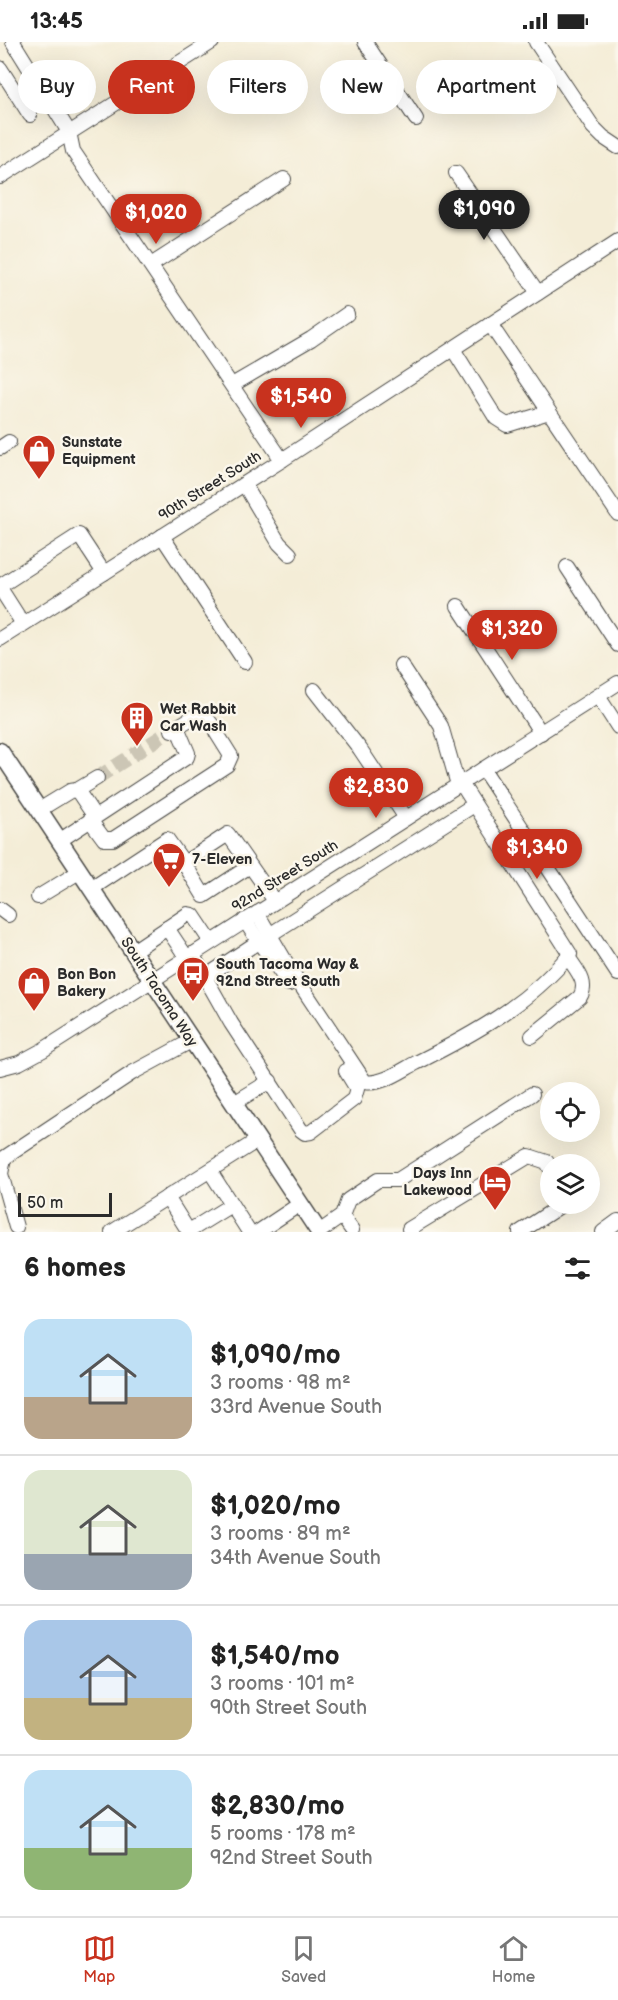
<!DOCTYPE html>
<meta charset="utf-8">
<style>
:root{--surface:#fff;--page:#f6f6f6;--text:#222;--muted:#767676;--line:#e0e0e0;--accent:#c8321e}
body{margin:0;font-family:"Balsamiq Sans",sans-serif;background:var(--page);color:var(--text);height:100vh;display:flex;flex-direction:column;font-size:22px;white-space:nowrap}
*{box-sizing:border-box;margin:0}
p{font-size:20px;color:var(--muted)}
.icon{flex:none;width:33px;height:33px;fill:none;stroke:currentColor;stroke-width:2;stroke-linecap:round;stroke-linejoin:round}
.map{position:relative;height:1190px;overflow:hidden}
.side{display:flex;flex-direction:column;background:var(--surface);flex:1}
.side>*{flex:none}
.guide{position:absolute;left:18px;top:18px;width:582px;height:54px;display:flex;gap:12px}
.buttons{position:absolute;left:540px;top:1040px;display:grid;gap:12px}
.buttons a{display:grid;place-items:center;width:60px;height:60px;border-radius:50%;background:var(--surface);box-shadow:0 6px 24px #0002;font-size:30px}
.scale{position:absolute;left:18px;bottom:15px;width:94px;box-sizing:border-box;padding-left:6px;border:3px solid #2b2b2b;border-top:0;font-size:16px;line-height:21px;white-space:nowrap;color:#2b2b2b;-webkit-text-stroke:4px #fbf7ec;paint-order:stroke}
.price{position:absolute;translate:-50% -51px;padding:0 14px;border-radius:21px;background:var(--accent);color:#fff;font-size:20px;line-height:39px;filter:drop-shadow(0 2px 3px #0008)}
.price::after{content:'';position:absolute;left:50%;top:36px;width:18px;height:14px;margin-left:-9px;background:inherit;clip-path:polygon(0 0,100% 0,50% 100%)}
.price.active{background:#222;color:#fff}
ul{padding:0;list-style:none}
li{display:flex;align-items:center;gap:18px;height:150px;padding:0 24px}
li+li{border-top:2px solid var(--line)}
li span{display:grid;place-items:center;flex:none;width:168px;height:120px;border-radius:18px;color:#555}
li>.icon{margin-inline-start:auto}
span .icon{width:72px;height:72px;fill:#fffc;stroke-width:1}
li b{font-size:26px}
h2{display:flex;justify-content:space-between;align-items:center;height:72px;padding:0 24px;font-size:26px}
.pill{padding:0 21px;border-radius:27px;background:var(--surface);box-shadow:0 6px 24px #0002;font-size:21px;line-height:54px}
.pill.active{background:var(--accent);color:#fff}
.status{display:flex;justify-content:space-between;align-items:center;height:42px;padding:0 30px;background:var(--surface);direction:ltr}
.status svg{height:16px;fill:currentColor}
.tab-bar{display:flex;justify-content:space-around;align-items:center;height:84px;border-top:2px solid var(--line);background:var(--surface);font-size:16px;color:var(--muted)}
.tab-bar a{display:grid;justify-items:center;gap:3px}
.tab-bar .active{color:var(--accent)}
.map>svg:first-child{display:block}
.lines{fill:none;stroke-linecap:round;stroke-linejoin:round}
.minor-tunnel{stroke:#ccc6b5;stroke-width:14;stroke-dasharray:14 7;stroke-linecap:butt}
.minor-casing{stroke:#494845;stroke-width:16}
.major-casing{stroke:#494845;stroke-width:19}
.minor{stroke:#fff;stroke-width:14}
.major{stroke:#fff;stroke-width:16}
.labels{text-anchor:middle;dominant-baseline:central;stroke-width:5;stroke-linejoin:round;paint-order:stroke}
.poi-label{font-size:15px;font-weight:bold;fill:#2b2b2b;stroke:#fbf7ec;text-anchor:start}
.street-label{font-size:15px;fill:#2b2b2b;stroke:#fbf7ec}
</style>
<div class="status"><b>13:45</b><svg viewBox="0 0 49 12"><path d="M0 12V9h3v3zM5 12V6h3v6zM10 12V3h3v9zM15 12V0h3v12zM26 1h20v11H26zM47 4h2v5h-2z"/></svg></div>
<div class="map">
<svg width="618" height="1190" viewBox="0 0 618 1190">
<rect width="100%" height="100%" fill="#fbf7ec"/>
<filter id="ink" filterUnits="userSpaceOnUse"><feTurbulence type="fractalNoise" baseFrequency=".0167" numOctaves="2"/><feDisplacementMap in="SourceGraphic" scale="12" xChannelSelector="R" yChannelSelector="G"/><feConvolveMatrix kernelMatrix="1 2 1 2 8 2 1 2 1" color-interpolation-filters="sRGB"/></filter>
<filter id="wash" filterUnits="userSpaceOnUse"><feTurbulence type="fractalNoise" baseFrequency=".008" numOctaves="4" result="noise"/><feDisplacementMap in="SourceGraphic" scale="24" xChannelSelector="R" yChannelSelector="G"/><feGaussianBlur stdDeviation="1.35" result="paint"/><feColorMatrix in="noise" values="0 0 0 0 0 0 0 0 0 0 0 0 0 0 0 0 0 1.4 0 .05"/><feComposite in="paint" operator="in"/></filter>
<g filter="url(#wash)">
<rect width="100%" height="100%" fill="#f4edd7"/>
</g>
<g filter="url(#ink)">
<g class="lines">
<polyline class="minor-tunnel" points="97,736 170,689"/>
<defs>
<g id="minor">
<polyline points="13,0 69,90 73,109 282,418"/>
<polyline points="365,0 416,77"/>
<polyline points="536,0 593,85 603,95 618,105"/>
<polyline points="0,26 30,73"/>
<polyline points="456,131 538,251"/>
<polyline points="0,135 212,0"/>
<polyline points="151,223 284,137"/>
<polyline points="490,282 618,472"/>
<polyline points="453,307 496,376 507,383 549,370"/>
<polyline points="232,343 311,297 347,272"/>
<polyline points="0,406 9,400"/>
<polyline points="244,442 279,501 290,512"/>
<polyline points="162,494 245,620"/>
<polyline points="567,525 618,603"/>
<polyline points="0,544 79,493 104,531"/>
<polyline points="0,546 23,582"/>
<polyline points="458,564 541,691"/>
<polyline points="0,597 282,418 618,199"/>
<polyline points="401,623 441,684 458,743"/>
<polyline points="314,648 360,707 406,776"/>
<polyline points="598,654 618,685"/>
<polyline points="172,688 195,674 206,675 212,683"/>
<polyline points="483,727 618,932"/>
<polyline points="77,748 95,775"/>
<polyline points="39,768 70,749 77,748 97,736"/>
<polyline points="90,778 104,797 113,797 227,723 231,714 216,690"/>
<polyline points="59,799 187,715 188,711 177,685"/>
<polyline points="184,821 204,854 250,824"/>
<polyline points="91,847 167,797 184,821 228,792 275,859"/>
<polyline points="38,855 79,830"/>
<polyline points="0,867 8,873"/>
<path d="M 257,871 L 290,927 L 365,1040 C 382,1043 401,1029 416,1021 C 472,993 529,962 570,912 L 461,741"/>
<path d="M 245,878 C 258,901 275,921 289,942"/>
<polyline points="167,886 187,916"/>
<polyline points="271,892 474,763"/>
<polyline points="133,909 188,872 193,873 211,900"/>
<polyline points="192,912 231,981 301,1088 305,1091 311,1090 354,1057 357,1047 346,1029"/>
<polyline points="205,935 258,900"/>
<path d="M 532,994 L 580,955 C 589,940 576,928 568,915"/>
<polyline points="0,1026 19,1021 43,1008 618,641"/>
<polyline points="234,1061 270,1039"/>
<polyline points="210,1129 249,1190"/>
<polyline points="167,1155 189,1190"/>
<polyline points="342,1174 352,1188"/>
<polyline points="16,1185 1,1132 4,1116 132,1031 191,999"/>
<polyline points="189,1189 231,1163"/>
<polyline points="112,1190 258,1098"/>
<polyline points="258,1190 300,1162"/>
<polyline points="319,1190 342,1174 348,1158 378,1138 398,1138 532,1052"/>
<polyline points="411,1190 409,1187 529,1114 547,1120 550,1126"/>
<polyline points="520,1190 560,1164 561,1161"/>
<polyline points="603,1190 618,1179"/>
</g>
<polyline id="major" points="0,709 319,1190"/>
</defs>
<use href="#minor" class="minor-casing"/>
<use href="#major" class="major-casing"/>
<use href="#minor" class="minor"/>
<use href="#major" class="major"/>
</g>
</g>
<defs>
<symbol id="shop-pin" viewBox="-11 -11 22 30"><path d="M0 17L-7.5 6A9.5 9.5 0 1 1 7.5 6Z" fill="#c8321e" stroke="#fbf7ec"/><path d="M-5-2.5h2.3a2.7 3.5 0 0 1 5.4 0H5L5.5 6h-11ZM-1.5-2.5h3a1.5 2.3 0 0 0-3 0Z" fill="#fff"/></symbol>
<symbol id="building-pin" viewBox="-11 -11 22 30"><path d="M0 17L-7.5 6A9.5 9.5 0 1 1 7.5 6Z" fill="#c8321e" stroke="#fbf7ec"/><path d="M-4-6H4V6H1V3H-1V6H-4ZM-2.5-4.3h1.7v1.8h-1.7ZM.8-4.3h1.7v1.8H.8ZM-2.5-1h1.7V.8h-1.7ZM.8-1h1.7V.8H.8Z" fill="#fff"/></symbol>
<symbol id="supermarket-pin" viewBox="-11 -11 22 30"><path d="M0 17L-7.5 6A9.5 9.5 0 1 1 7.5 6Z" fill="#c8321e" stroke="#fbf7ec"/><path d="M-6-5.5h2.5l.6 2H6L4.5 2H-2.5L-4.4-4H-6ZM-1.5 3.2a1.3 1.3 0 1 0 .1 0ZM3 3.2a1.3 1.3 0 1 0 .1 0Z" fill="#fff"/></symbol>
<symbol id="bus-pin" viewBox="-11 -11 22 30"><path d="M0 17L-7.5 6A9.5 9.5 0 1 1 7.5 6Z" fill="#c8321e" stroke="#fbf7ec"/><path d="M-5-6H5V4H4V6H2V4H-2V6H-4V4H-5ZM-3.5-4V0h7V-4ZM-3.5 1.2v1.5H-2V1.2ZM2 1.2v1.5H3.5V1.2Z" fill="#fff"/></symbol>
<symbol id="hotel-pin" viewBox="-11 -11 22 30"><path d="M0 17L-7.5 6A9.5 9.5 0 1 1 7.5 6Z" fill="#c8321e" stroke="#fbf7ec"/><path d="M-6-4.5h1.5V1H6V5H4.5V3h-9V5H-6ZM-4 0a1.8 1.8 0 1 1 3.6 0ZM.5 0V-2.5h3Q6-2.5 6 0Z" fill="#fff"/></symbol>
</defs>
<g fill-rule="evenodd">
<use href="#shop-pin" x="20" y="390" width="38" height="52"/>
<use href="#building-pin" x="118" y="657" width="38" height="52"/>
<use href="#supermarket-pin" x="150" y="798" width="38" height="52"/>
<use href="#bus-pin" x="174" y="912" width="38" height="52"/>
<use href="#shop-pin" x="15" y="922" width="38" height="52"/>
<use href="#hotel-pin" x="476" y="1121" width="38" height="52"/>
</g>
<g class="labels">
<g class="poi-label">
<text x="62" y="400">Sunstate<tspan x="62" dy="17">Equipment</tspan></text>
<text x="160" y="667">Wet Rabbit<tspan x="160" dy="17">Car Wash</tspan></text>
<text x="192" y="817">7-Eleven</text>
<text x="216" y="922">South Tacoma Way &amp;<tspan x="216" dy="17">92nd Street South</tspan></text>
<text x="57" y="932">Bon Bon<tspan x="57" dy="17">Bakery</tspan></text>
<text x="472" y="1131" text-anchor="end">Days Inn<tspan x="472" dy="17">Lakewood</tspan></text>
</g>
<g class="street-label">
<text transform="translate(210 444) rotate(-32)">90th Street South</text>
<text transform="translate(285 834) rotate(-32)">92nd Street South</text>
<text transform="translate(159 950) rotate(57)">South Tacoma Way</text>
</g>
</g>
</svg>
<div class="buttons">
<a><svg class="icon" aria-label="locate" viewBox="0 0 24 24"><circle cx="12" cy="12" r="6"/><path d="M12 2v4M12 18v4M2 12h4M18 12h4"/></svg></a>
<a><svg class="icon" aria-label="layers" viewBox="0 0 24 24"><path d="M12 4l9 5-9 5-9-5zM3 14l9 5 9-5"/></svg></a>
</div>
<div class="scale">50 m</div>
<b class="price active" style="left:484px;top:199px">$1,090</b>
<b class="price" style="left:156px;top:203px">$1,020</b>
<b class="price" style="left:301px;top:387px">$1,540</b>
<b class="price" style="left:512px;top:619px">$1,320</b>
<b class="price" style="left:376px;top:777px">$2,830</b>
<b class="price" style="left:537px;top:838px">$1,340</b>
<div class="guide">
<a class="pill">Buy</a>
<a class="pill active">Rent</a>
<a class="pill">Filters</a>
<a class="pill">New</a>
<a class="pill">Apartment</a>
</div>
</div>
<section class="side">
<h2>6 homes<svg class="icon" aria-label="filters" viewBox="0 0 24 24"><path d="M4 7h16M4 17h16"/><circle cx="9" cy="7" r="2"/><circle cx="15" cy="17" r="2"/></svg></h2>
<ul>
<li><span style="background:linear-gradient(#bfe0f5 65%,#b9a48a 0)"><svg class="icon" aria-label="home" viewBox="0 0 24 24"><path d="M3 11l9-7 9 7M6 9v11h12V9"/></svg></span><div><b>$1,090/mo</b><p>3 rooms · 98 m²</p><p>33rd Avenue South</p></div></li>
<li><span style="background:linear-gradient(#dfe7d0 70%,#9aa5b1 0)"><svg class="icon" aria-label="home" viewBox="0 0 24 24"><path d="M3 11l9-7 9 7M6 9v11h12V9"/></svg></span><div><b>$1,020/mo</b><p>3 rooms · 89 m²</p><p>34th Avenue South</p></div></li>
<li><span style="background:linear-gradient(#a9c7e8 65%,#c2b280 0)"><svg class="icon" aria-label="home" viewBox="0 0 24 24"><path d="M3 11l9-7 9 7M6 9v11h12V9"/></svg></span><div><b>$1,540/mo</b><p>3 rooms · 101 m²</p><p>90th Street South</p></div></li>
<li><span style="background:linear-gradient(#bfe0f5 65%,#8fb573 0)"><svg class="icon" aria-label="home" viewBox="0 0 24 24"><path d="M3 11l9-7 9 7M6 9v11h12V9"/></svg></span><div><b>$2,830/mo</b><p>5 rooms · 178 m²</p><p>92nd Street South</p></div></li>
</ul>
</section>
<nav class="tab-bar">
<a class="active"><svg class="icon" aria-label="map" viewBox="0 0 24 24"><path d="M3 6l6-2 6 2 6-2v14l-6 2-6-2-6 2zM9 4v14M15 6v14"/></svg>Map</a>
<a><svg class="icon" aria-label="saved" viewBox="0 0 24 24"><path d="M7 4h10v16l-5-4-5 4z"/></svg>Saved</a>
<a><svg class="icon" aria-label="home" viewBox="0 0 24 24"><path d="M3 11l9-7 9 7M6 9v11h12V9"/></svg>Home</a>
</nav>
